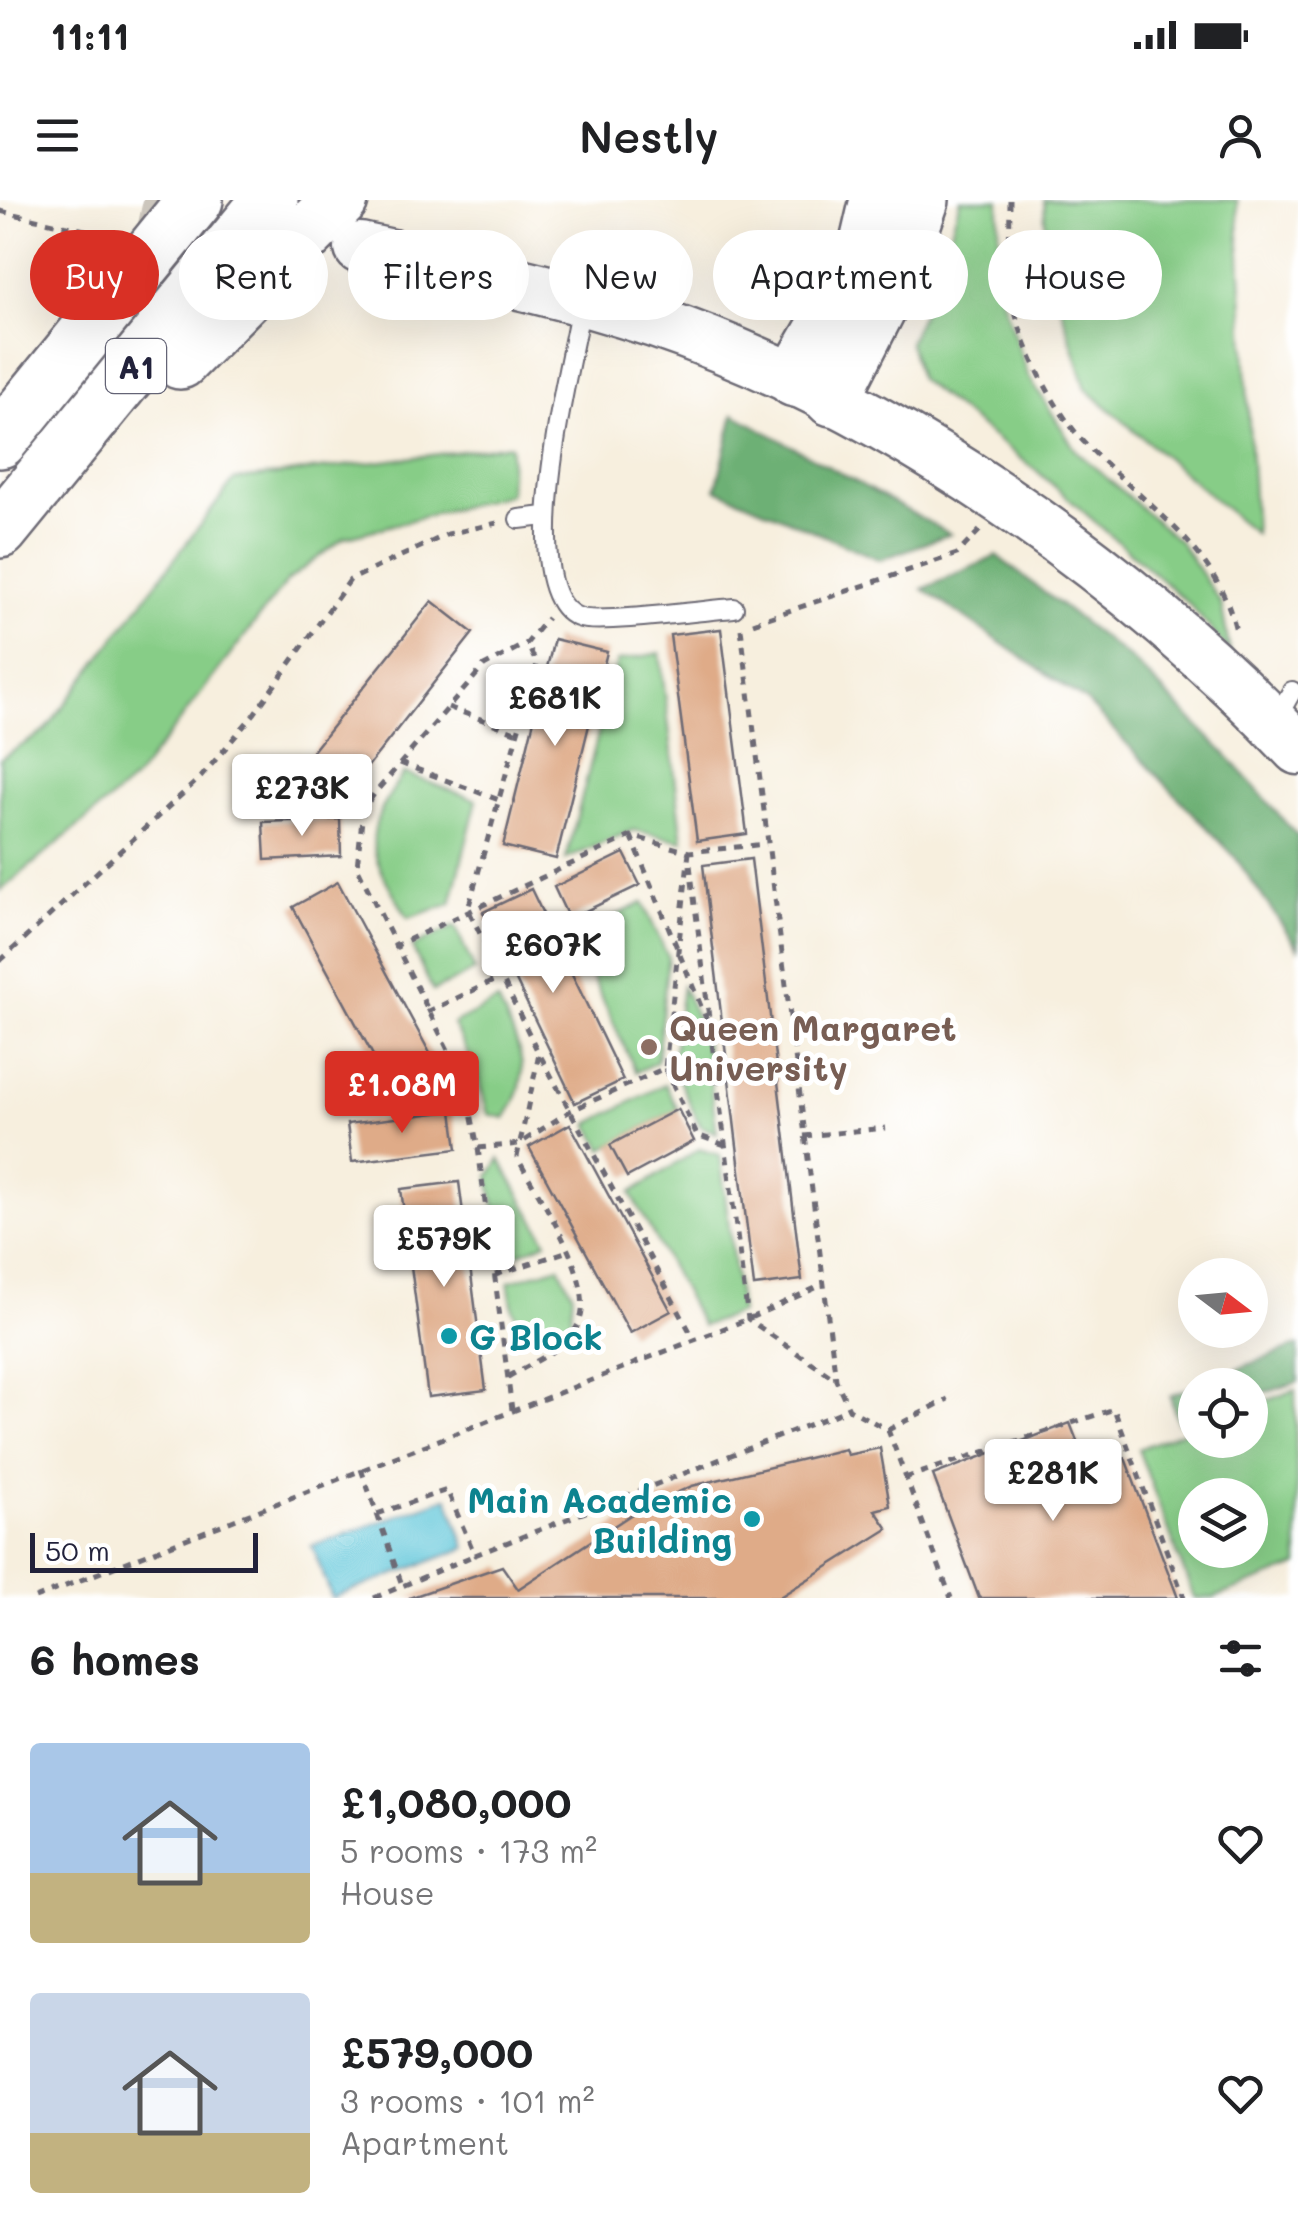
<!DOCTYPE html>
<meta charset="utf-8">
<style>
:root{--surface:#fff;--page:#f2f2f2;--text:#202124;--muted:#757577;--accent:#d93025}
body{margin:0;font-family:Mali,sans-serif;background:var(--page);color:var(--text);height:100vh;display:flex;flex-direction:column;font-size:38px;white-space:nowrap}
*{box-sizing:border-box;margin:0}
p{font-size:32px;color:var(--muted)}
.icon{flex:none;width:55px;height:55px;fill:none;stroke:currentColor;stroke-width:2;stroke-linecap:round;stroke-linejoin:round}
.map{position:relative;height:1398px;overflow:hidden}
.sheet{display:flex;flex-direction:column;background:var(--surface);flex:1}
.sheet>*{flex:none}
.banner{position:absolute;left:30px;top:30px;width:1240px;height:90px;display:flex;gap:20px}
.needle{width:65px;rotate:106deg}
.controls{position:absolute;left:1178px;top:1058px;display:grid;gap:20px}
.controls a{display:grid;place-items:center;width:90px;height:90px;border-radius:50%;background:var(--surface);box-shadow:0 10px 40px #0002;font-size:50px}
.scale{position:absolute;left:30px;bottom:25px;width:228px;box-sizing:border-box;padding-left:10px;border:5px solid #22223b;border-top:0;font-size:28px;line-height:35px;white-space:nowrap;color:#22223b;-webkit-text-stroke:8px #fff;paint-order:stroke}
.price{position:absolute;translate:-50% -85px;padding:0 22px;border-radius:10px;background:#fff;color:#222;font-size:32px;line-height:65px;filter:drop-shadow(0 2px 5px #0008)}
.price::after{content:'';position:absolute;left:50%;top:60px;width:30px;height:22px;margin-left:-15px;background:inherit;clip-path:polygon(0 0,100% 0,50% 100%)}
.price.current{background:var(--accent);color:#fff}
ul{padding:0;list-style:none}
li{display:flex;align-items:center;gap:30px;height:250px;padding:0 30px}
li span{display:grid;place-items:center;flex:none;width:280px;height:200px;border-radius:10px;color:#555}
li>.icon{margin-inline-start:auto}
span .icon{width:120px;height:120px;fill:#fffc;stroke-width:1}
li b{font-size:42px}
h2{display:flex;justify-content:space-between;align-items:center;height:120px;padding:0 30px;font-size:42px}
.tag{padding:0 35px;border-radius:45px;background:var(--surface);box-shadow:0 10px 40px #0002;font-size:35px;line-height:90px}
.tag.current{background:var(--accent);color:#fff}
.status{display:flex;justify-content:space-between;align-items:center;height:70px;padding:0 50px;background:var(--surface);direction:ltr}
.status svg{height:28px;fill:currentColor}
header{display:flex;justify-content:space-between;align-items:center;height:130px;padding:0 30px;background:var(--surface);font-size:45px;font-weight:600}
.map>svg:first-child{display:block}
.green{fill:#87cd87;stroke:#547861;stroke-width:2.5;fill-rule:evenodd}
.forest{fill:#6db074;stroke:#486958;stroke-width:2.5}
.water{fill:#5cc5d8;stroke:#3f748a;stroke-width:2.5}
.building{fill:#dfab88}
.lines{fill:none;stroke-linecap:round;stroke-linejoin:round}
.secondary-tunnel{stroke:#ccc6bd;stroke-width:50;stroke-dasharray:50 25;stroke-linecap:butt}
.lane-casing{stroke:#6d6a74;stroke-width:22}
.secondary-casing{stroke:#6d6a74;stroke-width:55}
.primary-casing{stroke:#6d6a74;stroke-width:60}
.path{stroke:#6d6a74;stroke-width:5;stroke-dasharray:8 8;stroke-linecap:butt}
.lane{stroke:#fff;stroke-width:18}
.secondary{stroke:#fff;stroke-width:50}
.primary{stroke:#fff;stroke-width:55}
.education-dot{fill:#8d6e63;stroke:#fff;stroke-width:4}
.culture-dot{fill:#0f9aa8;stroke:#fff;stroke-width:4}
.labels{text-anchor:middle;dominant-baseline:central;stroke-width:10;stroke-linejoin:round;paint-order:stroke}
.shield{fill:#fff;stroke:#646476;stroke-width:2.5}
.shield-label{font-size:32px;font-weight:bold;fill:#22223b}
.education-label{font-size:35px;font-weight:bold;fill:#785e54;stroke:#fff;text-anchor:start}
.culture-label{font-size:35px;font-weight:bold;fill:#0d838f;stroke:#fff;text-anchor:start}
</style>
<div class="status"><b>11:11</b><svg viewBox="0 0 49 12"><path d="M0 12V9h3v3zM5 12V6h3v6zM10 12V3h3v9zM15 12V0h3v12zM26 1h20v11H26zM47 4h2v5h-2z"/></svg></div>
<header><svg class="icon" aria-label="menu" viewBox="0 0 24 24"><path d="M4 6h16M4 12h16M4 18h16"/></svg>Nestly<svg class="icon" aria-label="person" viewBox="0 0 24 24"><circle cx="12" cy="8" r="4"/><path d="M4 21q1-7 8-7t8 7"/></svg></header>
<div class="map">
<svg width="1298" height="1398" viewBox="0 0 1298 1398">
<rect width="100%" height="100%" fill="#fff"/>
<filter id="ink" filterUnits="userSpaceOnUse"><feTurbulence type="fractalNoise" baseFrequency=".01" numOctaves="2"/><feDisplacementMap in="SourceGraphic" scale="20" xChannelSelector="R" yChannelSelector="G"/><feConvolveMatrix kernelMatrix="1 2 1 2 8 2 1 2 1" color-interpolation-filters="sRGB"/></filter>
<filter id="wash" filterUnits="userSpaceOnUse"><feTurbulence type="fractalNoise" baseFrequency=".0048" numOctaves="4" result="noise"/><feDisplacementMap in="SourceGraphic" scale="40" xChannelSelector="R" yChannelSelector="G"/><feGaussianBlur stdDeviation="2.25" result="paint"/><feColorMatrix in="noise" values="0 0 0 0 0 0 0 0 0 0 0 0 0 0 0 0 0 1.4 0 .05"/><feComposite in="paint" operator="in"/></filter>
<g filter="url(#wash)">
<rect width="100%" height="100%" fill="#f7efde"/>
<g class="green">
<polygon points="960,0 999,0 999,91 1028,175 1076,251 1180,342 1221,403 1230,452 1188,403 1037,271 919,179 909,142 936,82"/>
<polygon points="1044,0 1237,0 1255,334 1086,189 1047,62"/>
<polygon points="511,245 509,294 344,338 287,381 134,580 0,691 0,559 45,531 234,280"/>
<polygon points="660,453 683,641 633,630 566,659 617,461"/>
<path d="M 404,573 L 477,600 L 451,704 L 408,718 C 369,652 357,639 404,573 Z"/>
<polygon points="643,703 668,757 657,862 636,872 573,735"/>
<polygon points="455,726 475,771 433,791 412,747"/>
<polygon points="682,786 704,833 717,933 700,926 672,865"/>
<path d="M 498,801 C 519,846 536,873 505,918 L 488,914 L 475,868 L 453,824 Z"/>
<polygon points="665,884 678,909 603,949 589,924"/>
<polygon points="699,949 720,955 740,1113 702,1126 631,993"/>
<polygon points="500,959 547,1042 504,1060 489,976"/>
<polygon points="559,1066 573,1094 571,1120 544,1139 526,1133 513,1110 508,1082"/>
<path d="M 1295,1190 L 1298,1366 L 1213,1398 L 1194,1398 L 1138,1249 L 1195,1227 L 1195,1240 L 1250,1240 L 1250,1207 ZM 1250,1295 L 1250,1350 L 1195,1350 L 1195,1295 Z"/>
</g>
<g class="forest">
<polygon points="734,214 950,334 880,360 716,289"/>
<polygon points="997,356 1133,461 1227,555 1298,637 1298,748 1235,657 1087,502 923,389"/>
<polygon points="1298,1145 1298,1182 1250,1198 1250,1185 1197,1185"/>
<polygon points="1195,1186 1195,1217 1178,1223 1170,1196"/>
</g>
<polygon class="water" points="448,1297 466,1348 332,1398 312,1346"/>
<g id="blocks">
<g class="building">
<polygon points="432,401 473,433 335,608 294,575"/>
<polygon points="721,429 747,634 697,641 670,435"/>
<polygon points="554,439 607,452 556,659 503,646"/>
<polygon points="340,619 341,656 265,660 263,622"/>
<polygon points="624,653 640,685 569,719 554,687"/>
<polygon points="751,659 802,1080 754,1086 703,665"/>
<polygon points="338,682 440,872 395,896 293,707"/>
<polygon points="531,689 623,880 575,903 483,712"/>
<polygon points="678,909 694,941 627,977 610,945"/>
<polygon points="452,911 457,949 352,962 347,924"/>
<polygon points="570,924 671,1111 630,1133 529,947"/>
<polygon points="459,982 486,1190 428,1197 401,989"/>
<polygon points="1070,1223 1089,1272 1125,1258 1178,1398 979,1398 933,1275"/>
<polygon points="880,1248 890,1306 875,1310 888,1329 778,1398 409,1398 502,1366 518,1389 638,1310 692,1286 845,1249 847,1255"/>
</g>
</g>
</g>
<g filter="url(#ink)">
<use href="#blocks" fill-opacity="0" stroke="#6d6a74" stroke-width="2.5"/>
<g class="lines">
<polyline class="secondary-tunnel" points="143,0 221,17"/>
<defs>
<g id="lane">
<path d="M 581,105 C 572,161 509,398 581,418 C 601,424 706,410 734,408"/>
<polyline points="519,319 545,316"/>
<polyline points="1276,519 1292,491"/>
</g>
<path id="secondary" d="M 360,48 C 459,70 558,90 654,122 C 890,202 1127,369 1298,549"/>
<g id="primary">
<polyline points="180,161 340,0"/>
<polyline points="795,179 864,60 878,0"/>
<polyline points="832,198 896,72 921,0"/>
<polyline points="0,240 195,0"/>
<polyline points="0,330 270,0"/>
</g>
</defs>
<use href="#lane" class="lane-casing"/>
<use href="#secondary" class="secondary-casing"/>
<use href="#primary" class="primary-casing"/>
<g class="path">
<path d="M 1010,0 C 1010,28 1008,57 1010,85 C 1014,132 1052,209 1085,243 C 1142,304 1216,344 1236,431"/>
<polyline points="0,11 99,33"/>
<polyline points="753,423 957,354 980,330"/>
<polyline points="741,429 836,1180 849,1209 888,1230 951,1398"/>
<polyline points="448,507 518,533"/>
<polyline points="400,563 499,600"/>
<polyline points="631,636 710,828 748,1119 836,1180"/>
<polyline points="690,665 709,818"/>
<polyline points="393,747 631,636 689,652 766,644"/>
<polyline points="0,761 201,577 254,514 350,380 448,334 497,323"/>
<polyline points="427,812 502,777"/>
<polyline points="541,857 694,1139"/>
<polyline points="665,868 697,935 725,945"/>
<polyline points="804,936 886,928"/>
<polyline points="478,948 519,944 570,911 665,868 689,652"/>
<polyline points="495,1075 568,1051"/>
<path d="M 508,1177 C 531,1163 570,1148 580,1120 C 595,1077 538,996 517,957 L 539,854 L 468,709 L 537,464 L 527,444"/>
<polyline points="512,1210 478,948 465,884 357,667 363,610 374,594 484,466 527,443 547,418"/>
<polyline points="888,1230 948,1199"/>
<polyline points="361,1269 377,1314 447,1290 475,1355 849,1209"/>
<polyline points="905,1278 1114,1209 1184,1398"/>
<polyline points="377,1314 402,1385"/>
<polyline points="35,1398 748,1119 822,1085"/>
<polyline points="374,1398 475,1355"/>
</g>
<use href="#lane" class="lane"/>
<use href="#secondary" class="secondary"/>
<use href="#primary" class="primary"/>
</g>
</g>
<circle class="education-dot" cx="649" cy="847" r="10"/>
<g class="culture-dot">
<circle cx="449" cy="1136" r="10"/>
<circle cx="752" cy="1319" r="10"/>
</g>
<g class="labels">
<rect class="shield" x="106" y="139" width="60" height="54" rx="8"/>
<g class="shield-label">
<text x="136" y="166">A1</text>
</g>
<g class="education-label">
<text x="669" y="827">Queen Margaret<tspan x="669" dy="40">University</tspan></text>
</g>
<g class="culture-label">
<text x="469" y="1136">G Block</text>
<text x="732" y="1299" text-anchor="end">Main Academic<tspan x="732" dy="40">Building</tspan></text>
</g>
</g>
</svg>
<div class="controls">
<a><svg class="needle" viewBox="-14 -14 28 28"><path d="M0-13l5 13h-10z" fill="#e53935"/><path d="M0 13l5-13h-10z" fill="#757577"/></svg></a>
<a><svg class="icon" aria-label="locate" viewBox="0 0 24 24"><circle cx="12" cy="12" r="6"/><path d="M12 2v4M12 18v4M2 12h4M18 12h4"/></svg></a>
<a><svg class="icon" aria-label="layers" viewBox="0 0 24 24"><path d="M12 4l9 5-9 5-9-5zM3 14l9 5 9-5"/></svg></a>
</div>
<div class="scale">50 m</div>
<b class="price" style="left:555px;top:549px">£681K</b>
<b class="price" style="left:302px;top:639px">£273K</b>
<b class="price" style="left:553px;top:796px">£607K</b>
<b class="price current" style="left:402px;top:936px">£1.08M</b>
<b class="price" style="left:444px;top:1090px">£579K</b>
<b class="price" style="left:1053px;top:1324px">£281K</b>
<div class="banner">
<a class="tag current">Buy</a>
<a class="tag">Rent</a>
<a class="tag">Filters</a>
<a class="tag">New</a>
<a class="tag">Apartment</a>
<a class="tag">House</a>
</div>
</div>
<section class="sheet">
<h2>6 homes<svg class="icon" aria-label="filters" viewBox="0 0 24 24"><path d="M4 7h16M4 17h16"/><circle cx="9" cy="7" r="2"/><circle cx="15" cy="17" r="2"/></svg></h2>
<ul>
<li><span style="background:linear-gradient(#a9c7e8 65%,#c2b280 0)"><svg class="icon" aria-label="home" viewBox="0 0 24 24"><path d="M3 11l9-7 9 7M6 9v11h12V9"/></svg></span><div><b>£1,080,000</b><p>5 rooms · 173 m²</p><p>House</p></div><svg class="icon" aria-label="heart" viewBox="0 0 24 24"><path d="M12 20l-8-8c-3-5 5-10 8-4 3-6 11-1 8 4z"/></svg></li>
<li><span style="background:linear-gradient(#c9d6e8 70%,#c2b280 0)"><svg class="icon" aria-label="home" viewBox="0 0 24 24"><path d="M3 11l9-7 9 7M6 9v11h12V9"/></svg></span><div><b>£579,000</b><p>3 rooms · 101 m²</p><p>Apartment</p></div><svg class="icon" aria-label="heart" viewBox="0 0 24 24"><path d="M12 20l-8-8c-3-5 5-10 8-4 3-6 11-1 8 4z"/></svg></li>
</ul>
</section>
